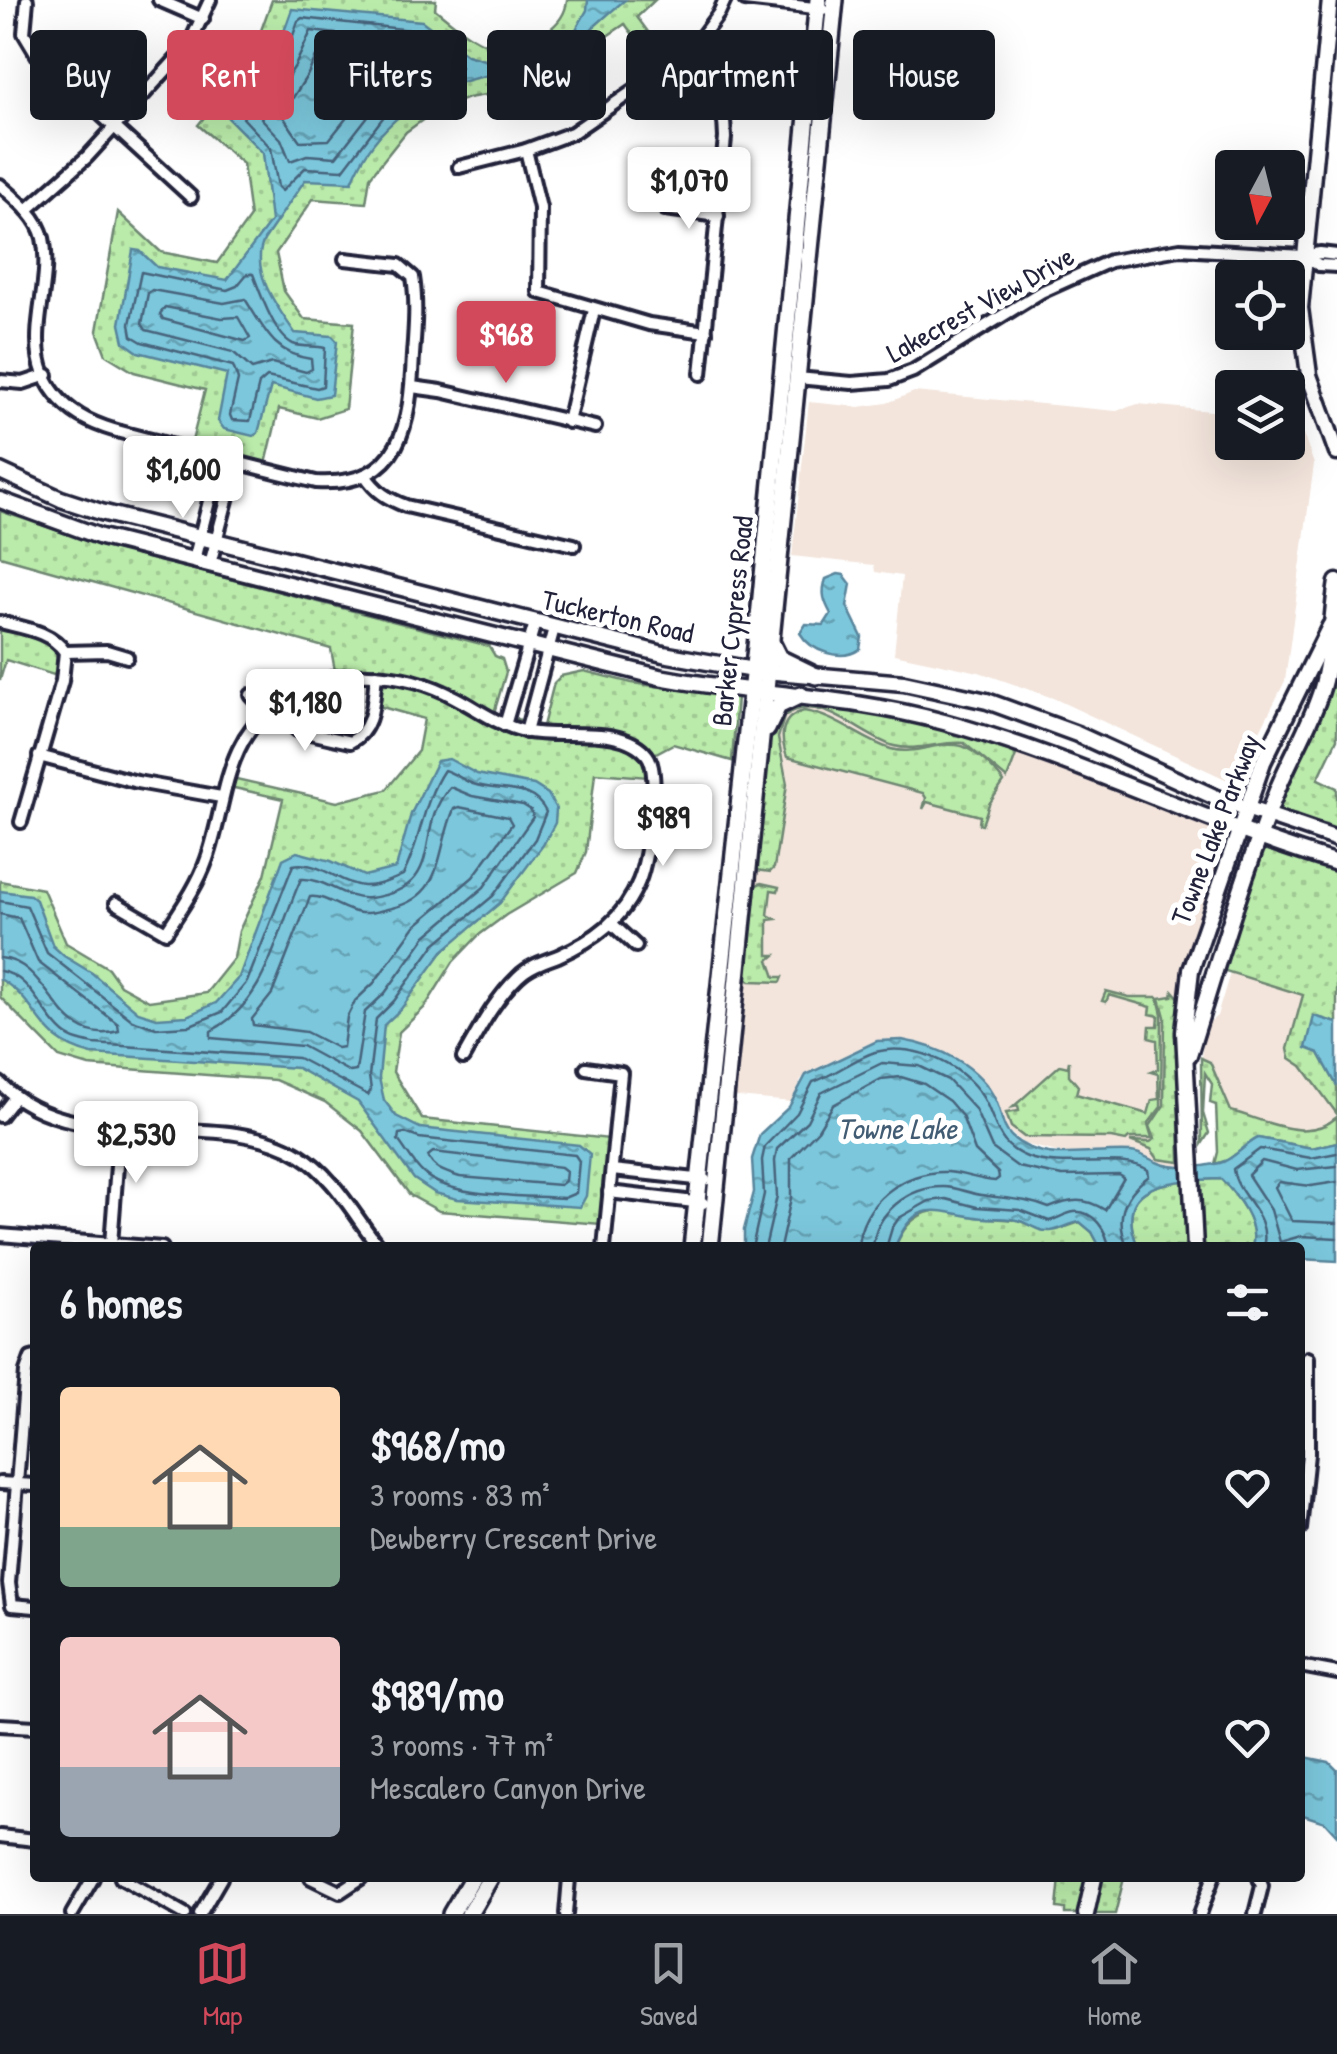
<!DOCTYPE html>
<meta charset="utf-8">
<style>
:root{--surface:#171b24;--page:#242831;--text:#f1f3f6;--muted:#9ea1a6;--line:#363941;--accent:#d1495b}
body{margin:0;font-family:"Patrick Hand",sans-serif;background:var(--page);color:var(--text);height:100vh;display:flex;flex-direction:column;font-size:38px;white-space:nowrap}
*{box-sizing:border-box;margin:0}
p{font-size:32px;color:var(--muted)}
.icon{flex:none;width:55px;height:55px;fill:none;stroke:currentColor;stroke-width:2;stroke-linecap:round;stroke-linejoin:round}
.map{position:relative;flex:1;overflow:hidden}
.details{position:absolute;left:30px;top:1242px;width:1275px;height:640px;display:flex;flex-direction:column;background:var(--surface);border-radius:10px;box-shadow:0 10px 40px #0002}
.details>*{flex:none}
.banner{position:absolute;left:30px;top:30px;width:1278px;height:90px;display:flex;gap:20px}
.needle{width:65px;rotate:187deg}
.fabs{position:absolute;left:1215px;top:150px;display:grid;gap:20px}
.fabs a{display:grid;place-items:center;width:90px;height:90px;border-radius:10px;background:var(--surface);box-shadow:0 10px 40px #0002;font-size:50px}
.price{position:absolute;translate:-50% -85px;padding:0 22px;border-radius:10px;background:#fff;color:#222;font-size:32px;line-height:65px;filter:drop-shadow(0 2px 5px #0008)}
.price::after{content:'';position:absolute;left:50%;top:60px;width:30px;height:22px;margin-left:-15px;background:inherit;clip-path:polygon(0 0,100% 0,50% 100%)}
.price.selected{background:var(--accent);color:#fff}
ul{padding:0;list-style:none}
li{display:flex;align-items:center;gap:30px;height:250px;padding:0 30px}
li span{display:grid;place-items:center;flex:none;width:280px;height:200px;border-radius:10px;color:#555}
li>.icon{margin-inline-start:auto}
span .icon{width:120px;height:120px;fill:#fffc;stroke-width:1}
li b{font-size:42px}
h2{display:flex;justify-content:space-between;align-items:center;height:120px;padding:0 30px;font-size:42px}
.tag{padding:0 35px;border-radius:10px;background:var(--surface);box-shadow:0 10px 40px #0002;font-size:35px;line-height:90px}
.tag.selected{background:var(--accent);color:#fff}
.tab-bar{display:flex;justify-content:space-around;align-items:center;height:140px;border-top:2px solid var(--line);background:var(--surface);font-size:28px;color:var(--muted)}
.tab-bar a{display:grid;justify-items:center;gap:5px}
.tab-bar .selected{color:var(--accent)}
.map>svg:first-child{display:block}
.built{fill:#f3e5dc}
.grass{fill:url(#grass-dots);stroke:#6e8672;stroke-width:2.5}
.water{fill:url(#water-ripples);stroke:#58859c;stroke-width:2.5}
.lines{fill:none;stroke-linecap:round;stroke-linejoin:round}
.shore{stroke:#46647b;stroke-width:2.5}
.street-casing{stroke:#22223b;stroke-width:18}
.secondary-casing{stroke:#22223b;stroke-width:21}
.primary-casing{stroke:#22223b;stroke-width:22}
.street{stroke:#fff;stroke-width:10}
.secondary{stroke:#fff;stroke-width:14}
.primary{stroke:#fff;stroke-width:15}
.labels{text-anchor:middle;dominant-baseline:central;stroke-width:10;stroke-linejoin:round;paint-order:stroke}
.street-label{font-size:28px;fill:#22223b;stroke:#fff}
.water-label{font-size:30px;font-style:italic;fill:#425c73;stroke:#fff}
</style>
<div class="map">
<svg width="1337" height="1914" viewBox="0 0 1337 1914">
<defs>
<pattern id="grass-dots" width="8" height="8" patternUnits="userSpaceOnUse" patternTransform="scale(2.5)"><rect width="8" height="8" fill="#baebaa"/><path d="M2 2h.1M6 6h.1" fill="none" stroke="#a0c993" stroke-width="1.8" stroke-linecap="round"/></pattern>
<pattern id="water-ripples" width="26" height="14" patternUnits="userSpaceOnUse" patternTransform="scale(2.5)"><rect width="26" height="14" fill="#7cc7dc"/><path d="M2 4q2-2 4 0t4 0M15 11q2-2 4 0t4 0" fill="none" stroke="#65a1b4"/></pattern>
</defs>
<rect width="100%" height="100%" fill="#fff"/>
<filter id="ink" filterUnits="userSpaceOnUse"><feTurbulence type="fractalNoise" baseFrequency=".01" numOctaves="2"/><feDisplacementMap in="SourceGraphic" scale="20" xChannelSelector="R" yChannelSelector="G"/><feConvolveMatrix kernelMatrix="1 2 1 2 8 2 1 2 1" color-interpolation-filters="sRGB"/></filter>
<g filter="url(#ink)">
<g class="built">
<polygon points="914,392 1116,411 1138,404 1232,413 1232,442 1288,442 1288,415 1295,412 1314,464 1285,681 1234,783 1053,698 979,672 894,654 902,576 875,572 874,565 792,556 809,402 859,407 887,403"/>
<polygon points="792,702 1004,744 1221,831 1226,846 1191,948 1180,1000 1178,1030 1181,1166 1163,1165 1135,1152 1061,1153 1024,1144 1006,1129 996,1099 974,1072 940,1050 910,1040 870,1043 809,1072 801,1080 792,1102 727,1096 749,891 770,728 773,718"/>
<polygon points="1230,973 1303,995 1288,1049 1290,1058 1302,1066 1337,1114 1327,1126 1296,1131 1231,1111 1210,1062 1201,1058 1206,1025 1217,1016"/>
</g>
<g class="grass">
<path d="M 272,0 L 436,0 L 435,9 C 472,39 502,67 546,32 C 558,24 566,14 567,0 L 655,0 L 637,17 L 668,59 L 657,67 L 625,24 L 531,87 L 468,98 L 435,111 L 406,132 L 370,177 L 366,203 L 313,199 L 276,253 L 284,291 L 304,319 L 354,323 L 345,409 L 317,418 L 279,409 L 266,464 L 191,445 L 205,390 L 134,372 L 106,355 L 97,331 L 118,212 L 161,252 L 217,263 L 250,217 L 243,164 L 198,125 L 250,61 Z"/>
<polygon points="0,511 113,549 489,646 495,656 502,659 506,672 494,713 543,726 554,683 561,676 584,671 632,683 737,697 732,761 673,744 645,759 648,777 595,773 586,852 577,873 506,915 479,935 453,962 425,1007 399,1032 393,1072 422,1119 610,1139 601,1224 439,1211 410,1195 362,1131 325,1102 275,1080 89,1066 59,1057 0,997 0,881 43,889 66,943 108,968 120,985 149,1001 206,993 234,958 239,931 265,875 283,799 230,787 232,778 337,802 386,790 418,751 424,719 375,705 382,670 335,671 331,649 0,556"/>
<path d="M 0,628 C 27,636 66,638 57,676 L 6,660 L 0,680 Z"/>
<polygon points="1337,634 1337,739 1318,779 1337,788 1337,834 1283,816 1277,801"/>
<path d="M 796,702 C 868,710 936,727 1006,747 L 1016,755 L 1007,779 L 964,743 C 941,741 917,752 894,746 C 862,737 820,691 786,715 L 780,710 Z"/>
<polygon points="779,711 784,717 778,738 787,784 774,868 770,872 757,870 753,865 771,727"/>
<path d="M 804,711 C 837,716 860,739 891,749 C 915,756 939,740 962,746 C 977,751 995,770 1004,782 L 989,804 L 982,825 L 979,824 L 980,816 L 927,802 L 923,809 L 926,798 L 923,793 L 787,757 C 780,738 779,717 804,711 Z"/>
<polygon points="1267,849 1337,867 1337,1023 1314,1016 1319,1053 1337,1086 1337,1114 1302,1066 1290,1058 1288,1049 1303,995 1219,969 1258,857"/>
<polygon points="761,883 779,887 778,891 771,890 768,915 776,919 768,920 768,955 775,955 769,960 775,977 783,977 781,982 750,981 742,975 752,887"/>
<polygon points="1106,991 1129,997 1158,997 1162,1014 1161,1107 1148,1124 1152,1138 1129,1138 1126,1141 1111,1138 1024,1137 1011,1127 1006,1113 1019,1111 1018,1106 1013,1107 1060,1065 1068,1067 1069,1061 1069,1075 1078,1086 1076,1094 1148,1114 1152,1100 1159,1099 1158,1074 1151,1072 1158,1069 1157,1040 1149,1038 1150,1026 1158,1026 1159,1016 1150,1014 1151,1007 1109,995 1106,1002 1102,1001"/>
<polygon points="1173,991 1180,999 1177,1034 1180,1162 1158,1159 1151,1149 1130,1141 1150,1142 1155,1139 1150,1126 1164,1105 1165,1017 1160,998 1172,996"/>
<path d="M 1201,1058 L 1210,1062 L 1231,1111 C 1266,1120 1306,1144 1337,1117 L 1337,1142 L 1312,1148 L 1258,1138 L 1228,1160 L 1215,1164 L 1218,1152 L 1216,1105 L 1210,1103 L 1212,1084 L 1205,1073 L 1203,1113 L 1209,1133 L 1202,1144 Z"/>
<path d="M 1221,1179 C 1237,1195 1259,1223 1252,1247 L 1138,1247 C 1110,1179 1174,1181 1221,1179 Z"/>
<path d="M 945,1209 L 975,1217 L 1018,1220 L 1042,1230 L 1057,1230 L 1080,1222 L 1092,1232 L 1100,1247 L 895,1248 C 904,1223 919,1211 945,1209 Z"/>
<polygon points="1060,1878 1124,1878 1115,1914 1065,1914 1065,1909 1057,1908"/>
</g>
<g class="water">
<path d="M 588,0 L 625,0 C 601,19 572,49 546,63 C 529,72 504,72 485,76 C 426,88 374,125 352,182 L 305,180 L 264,240 C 249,271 278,308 295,333 L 332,336 L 337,341 L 331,395 L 316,398 L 271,386 L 258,433 L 253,436 L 224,429 L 218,421 L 227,374 L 138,352 L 124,342 L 120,324 L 133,250 L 140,251 L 157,267 L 227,280 L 271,221 L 263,153 L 228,118 L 261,80 L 276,54 L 292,9 L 422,21 L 467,55 L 505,66 L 544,57 L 575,31 L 587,10 Z"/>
<path d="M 838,574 L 844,575 L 851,584 L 847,606 L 862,637 L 860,649 C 842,662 811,652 800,633 L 806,624 L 824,625 L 831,614 C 824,601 821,593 826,579 Z"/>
<path d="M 449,759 L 477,774 L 534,785 L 548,794 L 556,809 L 555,823 L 543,845 L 500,903 L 443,951 L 401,1009 L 384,1025 L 379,1078 L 384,1100 L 396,1116 L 420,1128 L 579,1145 L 590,1154 L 586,1196 L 580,1207 L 457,1199 L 435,1193 L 414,1179 L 358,1102 L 297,1068 L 92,1054 C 35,1040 43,1005 0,979 L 0,891 L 30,895 L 36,900 L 53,946 L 64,956 L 92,973 L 138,1012 L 157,1018 L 187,1016 L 216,1003 L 239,977 L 283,859 L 297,852 L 331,861 L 364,876 L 396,868 L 411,814 L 437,761 Z"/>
<polygon points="1314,1016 1337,1023 1337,1086 1319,1053 1306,1048"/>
<path d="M 902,1040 C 938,1046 980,1065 996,1101 C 1002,1113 1001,1126 1011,1136 C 1042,1166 1093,1149 1131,1152 C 1142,1153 1148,1159 1159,1163 C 1175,1170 1203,1167 1220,1163 C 1233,1160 1245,1144 1258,1138 L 1312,1148 L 1337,1142 L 1337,1261 L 1300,1259 L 1300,1248 L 1252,1247 C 1259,1223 1237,1195 1221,1179 C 1174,1181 1110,1179 1138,1247 L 1100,1247 L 1092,1232 L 1080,1222 C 1070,1223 1061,1230 1051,1231 C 1040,1232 1031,1226 1023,1222 C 1010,1216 990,1220 976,1217 C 936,1211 914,1198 895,1247 L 744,1248 L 744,1230 L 754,1192 L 752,1159 L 760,1134 L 789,1107 L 806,1075 L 877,1041 Z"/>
<polygon points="1300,1756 1329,1762 1337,1770 1337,1835 1325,1822 1300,1814"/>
</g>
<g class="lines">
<g class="shore">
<polygon points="302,18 421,31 461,67 419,89 388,111 343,170 305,168 282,191 278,187 271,148 243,118 285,59 298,21"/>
<polygon points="311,31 415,43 436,63 379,102 336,157 307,155 290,161 281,139 261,118 295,66"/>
<polygon points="320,48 402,56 407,62 368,91 329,140 300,141 282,115 308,74"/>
<path d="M 141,272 L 227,290 L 237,286 L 247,274 L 253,274 C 260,292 274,335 293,344 C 303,348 316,345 325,348 L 323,386 L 317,388 L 267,377 L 259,384 L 250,421 L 232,420 L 230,415 L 238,380 L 233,366 L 142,342 L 132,336 L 130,324 Z"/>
<path d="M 152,290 L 224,303 L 245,299 C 264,328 273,354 311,359 L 312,369 L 306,372 L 272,363 L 252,369 L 233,352 L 146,330 L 142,324 L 148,293 Z"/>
<polygon points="165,307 222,318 238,317 250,338 245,341 163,319 160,314"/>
<path d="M 450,787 L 472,796 L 523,805 L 531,810 L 533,817 L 484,887 L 426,936 L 385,993 L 365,1012 L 356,1071 L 350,1072 L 302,1046 L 211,1038 L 211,1031 C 268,1002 276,933 301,879 C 325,877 345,901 369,898 C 450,888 411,831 450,787 Z"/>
<path d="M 459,807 L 508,817 L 512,824 L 473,877 L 415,926 L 374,983 L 355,1001 L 347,1017 L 343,1047 L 337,1048 L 306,1032 L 253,1025 L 252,1019 L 272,994 L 310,897 C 327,895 343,912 361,913 C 371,914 382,910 392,908 C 445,895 436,851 454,809 Z"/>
<path d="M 0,901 L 27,906 L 47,953 L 132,1020 L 156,1028 L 188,1026 L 222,1012 L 247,982 L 293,865 C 319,860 339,884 363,886 C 375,887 393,880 403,875 C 421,841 422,803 444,770 C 454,773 463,780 473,784 C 500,793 531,783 546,812 L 535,839 L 493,896 L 435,944 L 394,1001 L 376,1019 L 369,1076 L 371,1090 L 368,1095 L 298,1058 L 94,1044 C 84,1042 72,1040 64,1033 C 42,1015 31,975 0,971"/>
<path d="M 0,914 L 19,918 L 38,962 L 118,1024 L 119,1031 C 54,1048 53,962 0,958"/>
<path d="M 405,1133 L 419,1138 L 575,1155 L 579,1161 L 576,1193 L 564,1198 C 526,1195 451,1199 423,1173 C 413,1164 406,1150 398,1140 L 399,1134 Z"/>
<path d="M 433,1152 L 561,1167 L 566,1171 L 565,1181 L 560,1185 L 460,1177 C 447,1173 432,1169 428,1156 Z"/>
<polyline points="1337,1166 1297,1170 1262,1161 1248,1175 1271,1210 1280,1242 1301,1236 1337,1238"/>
<polyline points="1337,1182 1311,1186 1279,1182 1275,1187 1292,1221 1337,1223"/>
<path d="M 752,1248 L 764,1194 L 762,1160 L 765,1146 L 797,1113 L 813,1082 C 835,1075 853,1059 875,1052 C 915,1041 970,1067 987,1105 C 998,1129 999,1146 1027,1157 C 1063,1171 1125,1153 1148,1170 L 1149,1176 C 1123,1195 1114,1218 1128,1248"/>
<path d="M 765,1248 L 777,1196 L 775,1161 L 777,1149 L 807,1121 L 821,1093 L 882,1063 L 919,1066 L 948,1080 L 975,1109 L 992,1148 L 1018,1167 L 1062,1176 L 1119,1175 L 1124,1178 L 1105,1210 C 1084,1197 1071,1199 1049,1208 C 1024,1198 1006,1199 981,1195 C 968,1193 956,1187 943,1187 C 909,1187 875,1212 873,1248"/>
<path d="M 780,1248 L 791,1198 L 791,1158 L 818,1130 L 833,1105 L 881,1079 L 901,1077 L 924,1084 L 949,1101 L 962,1116 L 975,1151 L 998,1173 L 999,1178 L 995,1181 C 978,1180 963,1173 947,1172 C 904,1170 860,1203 858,1248"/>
<path d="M 886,1248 L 892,1228 L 899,1218 L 929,1201 L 946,1199 L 977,1207 L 1020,1210 L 1049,1221 C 1057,1219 1066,1213 1074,1212 C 1094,1210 1107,1231 1109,1248"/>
<path d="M 1263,1248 C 1272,1214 1237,1198 1233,1169 L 1260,1149 L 1311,1158 L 1337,1153"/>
</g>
<defs>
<g id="street">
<polyline points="27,0 24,33 39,58 191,197"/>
<polyline points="159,0 203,19"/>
<polyline points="745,0 823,9"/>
<path d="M 691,51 C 717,82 724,98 725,138 L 701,374"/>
<polyline points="526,150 540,208 539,292 649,324 706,332"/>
<polyline points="459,167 526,150 572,133 691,51 719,13 725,0"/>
<path d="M 0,185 C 16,199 38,216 43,238 C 56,295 8,362 73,411 C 97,429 130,434 159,442 C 211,456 263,469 316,482 C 403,487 410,423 413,355 C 415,328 417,303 413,277 L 399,265 L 345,259"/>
<polyline points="665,209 718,216"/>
<polyline points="27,210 87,157 189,45 210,0"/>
<polyline points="1304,257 1319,265 1337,266"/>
<polyline points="797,378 852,383 889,380 913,371 1041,292 1110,261 1180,249 1303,256 1320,253 1337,255"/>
<polyline points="0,381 23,383 47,375"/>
<polyline points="412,387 441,391 595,427"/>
<polyline points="568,422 594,310"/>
<path d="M 365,475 C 376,492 388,499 406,506 L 574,545"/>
<polyline points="194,560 220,458"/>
<polyline points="210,564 237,462"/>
<path d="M 0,622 C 23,628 51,631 65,652"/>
<polyline points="65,652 107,651 127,657"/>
<polyline points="251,695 266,711"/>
<path d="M 273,706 L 297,730 L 350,742 C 375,730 373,699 376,675"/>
<polyline points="505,725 535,623"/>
<polyline points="526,732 554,628"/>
<polyline points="39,756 137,782 221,797"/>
<polyline points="21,822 62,681 65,652"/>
<path d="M 116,903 L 166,932 C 181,909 198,885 207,859 C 228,799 222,740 282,699 C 333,665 403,669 456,698 C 479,710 498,725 524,731 C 559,740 622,723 647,755 C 662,773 648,859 639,881 C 624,919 594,940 558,956 C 544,961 529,966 518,977 C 494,1000 479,1030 463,1058"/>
<polyline points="612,924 636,946"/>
<polyline points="586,1068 621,1073 604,1248"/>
<path d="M 0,1083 C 74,1160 217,1104 300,1155 C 334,1176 355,1217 380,1248"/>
<polyline points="0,1116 14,1098"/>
<polyline points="612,1170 705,1180"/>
<polyline points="609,1192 703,1203"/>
<polyline points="0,1235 162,1248"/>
<polyline points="111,1244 120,1126"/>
<polyline points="35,1357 31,1358 26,1372 9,1583 12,1605 35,1607"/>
<polyline points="0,1483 35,1485"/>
<polyline points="1300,1529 1308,1454 1308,1358"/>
<polyline points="1300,1666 1337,1673"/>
<polyline points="0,1725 35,1727"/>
<polyline points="0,1836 35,1840"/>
<polyline points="121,1878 185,1914"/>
<polyline points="311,1878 340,1892 361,1878"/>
<polyline points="72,1914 93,1878"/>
<polyline points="200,1914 221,1878"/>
<polyline points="566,1914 569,1878"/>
<polyline points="1200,1914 1213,1878"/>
<polyline points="1255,1914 1262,1886 1259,1878"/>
</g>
<g id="secondary">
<polyline points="1330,0 1300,308 1309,375 1337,453"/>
<polyline points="0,471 61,499 101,512 663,654 753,670 904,683 987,701 1077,734 1217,798 1337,839"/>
<path d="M 0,500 L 101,537 L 659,677 C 754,695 850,696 944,722 C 1078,758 1203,823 1337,863"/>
<path d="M 1189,1055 C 1216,968 1242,879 1276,793 C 1290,757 1311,725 1322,688 C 1332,654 1331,617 1337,582"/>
<polyline points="1195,1248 1184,1032 1191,970 1263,762 1330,626"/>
<polyline points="1086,1914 1094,1878"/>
</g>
<g id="primary">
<polyline points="770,640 779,658 816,676"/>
<polyline points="767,729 778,706 801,695"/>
<polyline points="692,1248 758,628 818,0"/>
<polyline points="710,1248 835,0"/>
<polyline points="451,1914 472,1878"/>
<polyline points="469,1914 490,1878"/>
</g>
</defs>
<use href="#street" class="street-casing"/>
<use href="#secondary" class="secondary-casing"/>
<use href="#primary" class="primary-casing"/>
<use href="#street" class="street"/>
<use href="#secondary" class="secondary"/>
<use href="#primary" class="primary"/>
</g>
</g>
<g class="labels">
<g class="street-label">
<text transform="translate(980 304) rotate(-29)">Lakecrest View Drive</text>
<text transform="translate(618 616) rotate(13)">Tuckerton Road</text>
<text transform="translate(732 621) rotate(-84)">Barker Cypress Road</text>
<text transform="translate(1215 829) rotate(-69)">Towne Lake Parkway</text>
</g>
<g class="water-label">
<text x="897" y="1128">Towne Lake</text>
</g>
</g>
</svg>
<div class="fabs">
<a><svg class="needle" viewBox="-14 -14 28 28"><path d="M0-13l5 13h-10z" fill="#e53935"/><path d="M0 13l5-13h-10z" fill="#9ea1a6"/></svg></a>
<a><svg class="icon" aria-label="locate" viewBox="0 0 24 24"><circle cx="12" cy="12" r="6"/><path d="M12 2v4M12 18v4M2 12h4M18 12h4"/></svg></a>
<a><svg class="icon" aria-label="layers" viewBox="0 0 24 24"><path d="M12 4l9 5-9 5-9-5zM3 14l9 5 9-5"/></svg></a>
</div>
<b class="price" style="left:689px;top:232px">$1,070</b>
<b class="price selected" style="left:506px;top:386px">$968</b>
<b class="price" style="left:183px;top:521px">$1,600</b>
<b class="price" style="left:305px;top:754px">$1,180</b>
<b class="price" style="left:663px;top:869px">$989</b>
<b class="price" style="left:136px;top:1186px">$2,530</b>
<div class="banner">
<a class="tag">Buy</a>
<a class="tag selected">Rent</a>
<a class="tag">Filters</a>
<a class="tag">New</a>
<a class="tag">Apartment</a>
<a class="tag">House</a>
</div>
<section class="details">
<h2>6 homes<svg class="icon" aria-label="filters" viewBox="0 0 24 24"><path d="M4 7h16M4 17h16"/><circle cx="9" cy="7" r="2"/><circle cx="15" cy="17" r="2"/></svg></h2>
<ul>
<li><span style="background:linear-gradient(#ffd9b3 70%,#7fa58c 0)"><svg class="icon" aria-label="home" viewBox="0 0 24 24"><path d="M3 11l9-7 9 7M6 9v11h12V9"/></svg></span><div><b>$968/mo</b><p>3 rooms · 83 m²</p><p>Dewberry Crescent Drive</p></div><svg class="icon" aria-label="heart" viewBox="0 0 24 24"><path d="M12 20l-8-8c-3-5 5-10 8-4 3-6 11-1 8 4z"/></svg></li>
<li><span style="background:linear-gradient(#f6c9c9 65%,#9aa5b1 0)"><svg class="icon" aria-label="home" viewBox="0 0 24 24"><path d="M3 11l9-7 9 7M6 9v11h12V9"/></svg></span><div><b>$989/mo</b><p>3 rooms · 77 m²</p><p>Mescalero Canyon Drive</p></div><svg class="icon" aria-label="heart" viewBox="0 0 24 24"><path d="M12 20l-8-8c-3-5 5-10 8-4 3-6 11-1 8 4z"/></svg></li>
</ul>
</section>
</div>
<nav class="tab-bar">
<a class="selected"><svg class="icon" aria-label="map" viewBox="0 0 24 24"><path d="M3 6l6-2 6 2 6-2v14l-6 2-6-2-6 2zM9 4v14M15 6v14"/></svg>Map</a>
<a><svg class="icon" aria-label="saved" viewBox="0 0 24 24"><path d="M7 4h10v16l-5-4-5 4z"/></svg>Saved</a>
<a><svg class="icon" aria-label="home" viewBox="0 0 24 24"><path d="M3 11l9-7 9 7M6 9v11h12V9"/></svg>Home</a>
</nav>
